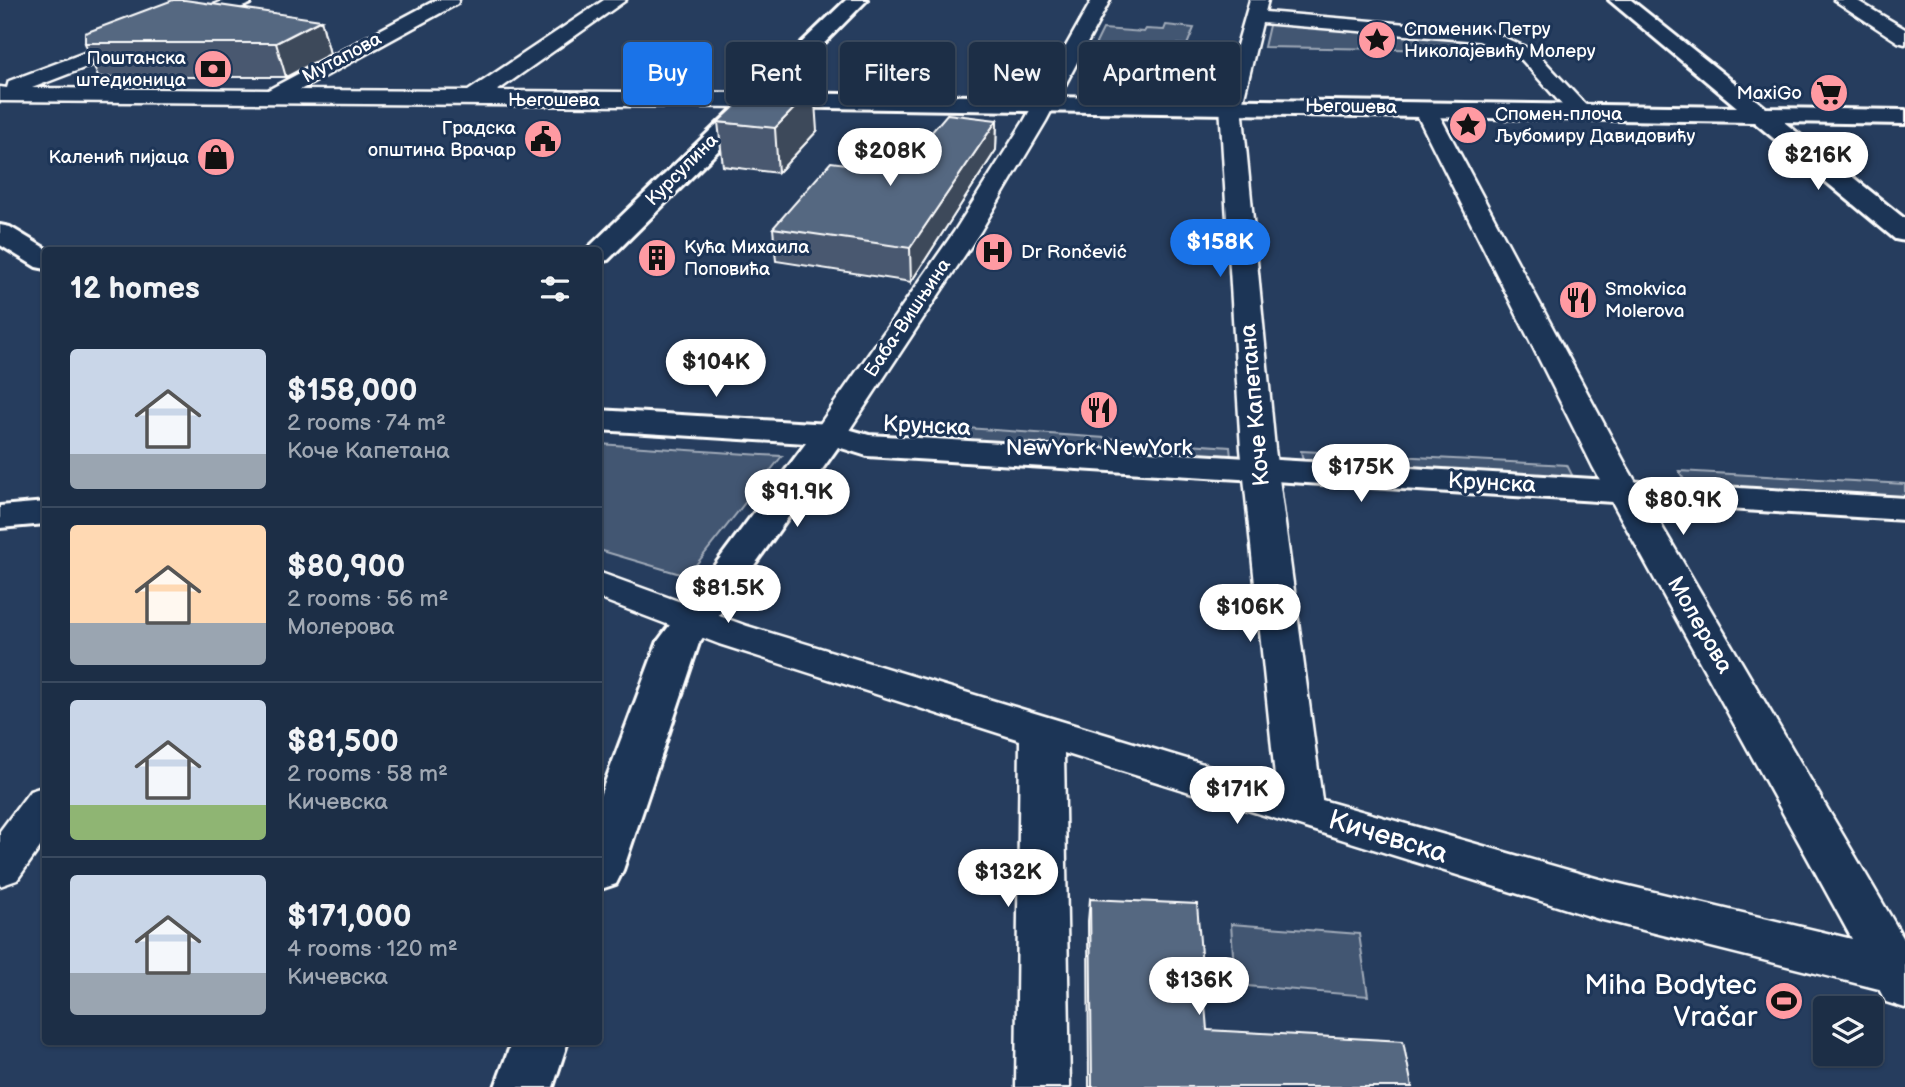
<!DOCTYPE html>
<meta charset="utf-8">
<style>
:root{--surface:#1c2e46;--page:#25364d;--text:#f1f3f6;--muted:#a0a8b3;--line:#3a4a5f;--accent:#1a73e8}
body{margin:0;font-family:"Balsamiq Sans",sans-serif;background:var(--page);color:var(--text);height:100vh;display:flex;flex-direction:column;font-size:26px;white-space:nowrap}
*{box-sizing:border-box;margin:0}
p{font-size:23px;color:var(--muted)}
.icon{flex:none;width:38px;height:38px;fill:none;stroke:currentColor;stroke-width:2;stroke-linecap:round;stroke-linejoin:round}
.map{position:relative;flex:1;overflow:hidden}
.panel{position:absolute;left:42px;top:247px;width:560px;height:798px;display:flex;flex-direction:column;background:var(--surface);border-radius:7px;box-shadow:0 2px 5px #0004,0 0 0 2px var(--line)}
.panel>*{flex:none}
.banner{position:absolute;left:623px;top:42px;width:665px;height:63px;display:flex;gap:14px}
.buttons{position:absolute;left:1813px;top:996px;display:grid;gap:14px}
.buttons a{display:grid;place-items:center;width:70px;height:70px;border-radius:7px;background:var(--surface);box-shadow:0 2px 5px #0004,0 0 0 2px var(--line);font-size:35px}
.price{position:absolute;translate:-50% -60px;padding:0 16px;border-radius:24px;background:#fff;color:#222;font-size:23px;line-height:46px;filter:drop-shadow(0 2px 4px #0008)}
.price::after{content:'';position:absolute;left:50%;top:42px;width:21px;height:16px;margin-left:-10px;background:inherit;clip-path:polygon(0 0,100% 0,50% 100%)}
.price.on{background:var(--accent);color:#fff}
ul{padding:0;list-style:none}
li{display:flex;align-items:center;gap:21px;height:175px;padding:0 28px}
li+li{border-top:2px solid var(--line)}
li span{display:grid;place-items:center;flex:none;width:196px;height:140px;border-radius:7px;color:#555}
li>.icon{margin-inline-start:auto}
span .icon{width:84px;height:84px;fill:#fffc;stroke-width:1}
li b{font-size:30px}
h2{display:flex;justify-content:space-between;align-items:center;height:84px;padding:0 28px;font-size:30px}
.chip{padding:0 24px;border-radius:7px;background:var(--surface);box-shadow:0 2px 5px #0004,0 0 0 2px var(--line);font-size:24px;line-height:63px}
.chip.on{background:var(--accent);color:#fff}
.map>svg:first-child{display:block}
.green{fill:#425672;stroke:#a0aab8;stroke-width:2}
.lines{fill:none;stroke-linecap:round;stroke-linejoin:round}
.street-casing{stroke:#fff;stroke-width:5}
.secondary-casing{stroke:#fff;stroke-width:6}
.street{fill:#1d3557;fill-rule:evenodd}
.secondary{fill:#1d3557;fill-rule:evenodd}
.wall{fill:#49596f;stroke:#fff;stroke-width:2}
.shaded-wall{fill:#3c485a;stroke:#fff;stroke-width:2}
.building{fill:#556781;stroke:#fff;stroke-width:2}
.labels{text-anchor:middle;dominant-baseline:central;stroke-width:6;stroke-linejoin:round;paint-order:stroke}
.far-poi-label{font-size:19px;fill:#fff;stroke:#1d3557;text-anchor:start}
.far-street-label{font-size:19px;fill:#fff;stroke:#1d3557}
.street-label{font-size:23px;fill:#fff;stroke:#1d3557}
.poi-label{font-size:23px;fill:#fff;stroke:#1d3557}
.near-street-label{font-size:28px;fill:#fff;stroke:#1d3557}
.near-poi-label{font-size:28px;fill:#fff;stroke:#1d3557;text-anchor:end}
</style>
<div class="map">
<svg width="1905" height="1087" viewBox="0 0 1905 1087">
<rect width="100%" height="100%" fill="#263d5e"/>
<filter id="ink" filterUnits="userSpaceOnUse"><feTurbulence type="fractalNoise" baseFrequency=".0143" numOctaves="2"/><feDisplacementMap in="SourceGraphic" scale="14" xChannelSelector="R" yChannelSelector="G"/><feConvolveMatrix kernelMatrix="1 2 1 2 8 2 1 2 1" color-interpolation-filters="sRGB"/></filter>
<g filter="url(#ink)">
<g class="green">
<polygon points="1270,21 1462,35 1514,51 1264,47"/>
<polygon points="1166,25 1194,28 1187,45 1170,44 1162,62 1175,64 1172,74 1085,66 1103,29 1144,32 1146,29 1164,30"/>
<polygon points="939,426 1230,447 1232,468 933,449"/>
<polygon points="599,444 762,455 782,456 687,576 599,550"/>
<polygon points="1301,451 1567,465 1579,489 1305,472"/>
<polygon points="1679,471 1905,484 1905,509 1693,495"/>
<polygon points="1231,924 1359,934 1368,996 1235,985"/>
</g>
<g class="lines">
<defs>
<g id="street">
<polygon points="226,0 252,0 250,4 32,88 268,90 436,0 459,0 457,4 300,90 468,91 604,0 626,0 497,91 753,93 761,95 764,100 761,105 753,107 0,101 0,87 7,88 9,81"/>
<polygon points="1092,0 1110,0 1046,121 980,232 842,441 830,444 818,441 813,434 954,232 1024,121"/>
<polygon points="1250,0 1268,0 1265,12 1490,31 1536,52 1591,111 1588,116 1572,116 1522,60 1479,41 1262,23 1242,105 1275,449 1322,800 1599,879 1852,939 1593,467 1414,109 1417,104 1433,104 1436,109 1627,467 1905,941 1905,1008 1886,1002 1879,989 1599,919 1064,753 1070,1087 1016,1087 1020,740 719,644 598,598 598,572 747,626 1276,786 1241,449 1220,105"/>
<polygon points="1834,0 1856,0 1905,29 1905,44 1898,42"/>
<polygon points="46,786 46,839 17,880 0,886 0,831 30,791"/>
</g>
<g id="secondary">
<polygon points="846,0 867,0 775,93 1737,107 1609,0 1631,0 1766,108 1905,110 1905,124 1784,122 1905,219 1905,241 1895,239 1754,122 762,107 608,260 598,262 598,250 586,250 588,248"/>
<polygon points="0,225 10,227 48,250 46,250 46,269 36,267 0,245"/>
<polygon points="598,410 830,424 869,435 1905,498 1905,520 867,456 838,447 699,643 623,870 616,884 598,890 598,801 658,641 806,443 598,430"/>
<polygon points="46,502 46,524 0,528 0,506"/>
<polygon points="512,1041 568,1041 553,1087 495,1087"/>
</g>
</defs>
<use href="#street" class="street-casing"/>
<use href="#secondary" class="secondary-casing"/>
<use href="#street" class="street"/>
<use href="#secondary" class="secondary"/>
</g>
<g class="wall">
<polygon points="321,20 330,54 286,77 98,77 85,43"/>
<polygon points="997,120 996,150 911,282 776,261 773,228 878,168 931,133"/>
<polygon points="718,122 817,131 778,173 723,166"/>
<polygon points="1090,899 1207,1030 1412,1087 1089,1087 1088,921"/>
</g>
<g class="shaded-wall">
<polygon points="321,20 330,54 286,77 276,43"/>
<polygon points="814,88 817,131 778,173 775,128"/>
<polygon points="997,120 996,150 911,282 910,248"/>
</g>
<g class="building">
<polygon points="173,0 185,0 321,20 276,43 85,43 85,33"/>
<polygon points="761,82 814,88 775,128 718,122"/>
<polygon points="947,114 997,120 910,248 773,228 831,162 878,168 913,131 931,133"/>
<polygon points="1090,899 1197,904 1207,1030 1403,1041 1412,1087 1092,1087"/>
</g>
</g>
<defs>
<symbol id="sight-disc" viewBox="-11 -11 22 22"><circle r="9.5" fill="#ff9aa2" stroke="#1d3557"/><path d="M0-6L1.8-2.2L6-1.7L2.9 1.2L3.7 5.4L0 3.3L-3.7 5.4L-2.9 1.2L-6-1.7L-1.8-2.2Z" fill="#111"/></symbol>
<symbol id="bank-disc" viewBox="-11 -11 22 22"><circle r="9.5" fill="#ff9aa2" stroke="#1d3557"/><path d="M-6-4H6V4H-6ZM0-2.3a2.3 2.3 0 1 0 0 4.6a2.3 2.3 0 1 0 0-4.6Z" fill="#111"/></symbol>
<symbol id="supermarket-disc" viewBox="-11 -11 22 22"><circle r="9.5" fill="#ff9aa2" stroke="#1d3557"/><path d="M-6-5.5h2.5l.6 2H6L4.5 2H-2.5L-4.4-4H-6ZM-1.5 3.2a1.3 1.3 0 1 0 .1 0ZM3 3.2a1.3 1.3 0 1 0 .1 0Z" fill="#111"/></symbol>
<symbol id="civic-disc" viewBox="-11 -11 22 22"><circle r="9.5" fill="#ff9aa2" stroke="#1d3557"/><path d="M-.6-6.5H3V-4.5H.6V-3L4-1V1h2V6H-6V1h2V-1L-.6-3ZM-1.2 2.5V6h2.4V2.5Z" fill="#111"/></symbol>
<symbol id="shop-disc" viewBox="-11 -11 22 22"><circle r="9.5" fill="#ff9aa2" stroke="#1d3557"/><path d="M-5-2.5h2.3a2.7 3.5 0 0 1 5.4 0H5L5.5 6h-11ZM-1.5-2.5h3a1.5 2.3 0 0 0-3 0Z" fill="#111"/></symbol>
<symbol id="hospital-disc" viewBox="-11 -11 22 22"><circle r="9.5" fill="#ff9aa2" stroke="#1d3557"/><path d="M-5-5h3v3.5h4V-5h3V5h-3V1.5h-4V5h-3Z" fill="#111"/></symbol>
<symbol id="building-disc" viewBox="-11 -11 22 22"><circle r="9.5" fill="#ff9aa2" stroke="#1d3557"/><path d="M-4-6H4V6H1V3H-1V6H-4ZM-2.5-4.3h1.7v1.8h-1.7ZM.8-4.3h1.7v1.8H.8ZM-2.5-1h1.7V.8h-1.7ZM.8-1h1.7V.8H.8Z" fill="#111"/></symbol>
<symbol id="restaurant-disc" viewBox="-11 -11 22 22"><circle r="9.5" fill="#ff9aa2" stroke="#1d3557"/><path d="M-5-6h1v4h1v-4h1v4h1v-4h1v5L-1.5 .5V6h-2V.5L-5-1ZM5-6V6H3V1.5H1.5Q1.5-4 5-6Z" fill="#111"/></symbol>
<symbol id="stadium-disc" viewBox="-11 -11 22 22"><circle r="9.5" fill="#ff9aa2" stroke="#1d3557"/><path d="M0-5a6.5 5 0 1 0 0 10a6.5 5 0 1 0 0-10ZM-3.5-1.8h7v3.6h-7Z" fill="#111"/></symbol>
</defs>
<g fill-rule="evenodd">
<use href="#sight-disc" x="1355" y="18" width="44" height="44"/>
<use href="#bank-disc" x="191" y="47" width="44" height="44"/>
<use href="#supermarket-disc" x="1807" y="71" width="44" height="44"/>
<use href="#sight-disc" x="1446" y="103" width="44" height="44"/>
<use href="#civic-disc" x="521" y="117" width="44" height="44"/>
<use href="#shop-disc" x="194" y="135" width="44" height="44"/>
<use href="#hospital-disc" x="972" y="230" width="44" height="44"/>
<use href="#building-disc" x="635" y="236" width="44" height="44"/>
<use href="#restaurant-disc" x="1556" y="278" width="44" height="44"/>
<use href="#restaurant-disc" x="1077" y="388" width="44" height="44"/>
<use href="#stadium-disc" x="1762" y="979" width="44" height="44"/>
</g>
<g class="labels">
<g class="far-poi-label">
<text x="1404" y="29">Споменик Петру<tspan x="1404" dy="22">Николајевићу Молеру</tspan></text>
<text x="186" y="58" text-anchor="end">Поштанска<tspan x="186" dy="22">штедионица</tspan></text>
<text x="1802" y="93" text-anchor="end">MaxiGo</text>
<text x="1495" y="114">Спомен-плоча<tspan x="1495" dy="22">Љубомиру Давидовићу</tspan></text>
<text x="516" y="128" text-anchor="end">Градска<tspan x="516" dy="22">општина Врачар</tspan></text>
<text x="189" y="157" text-anchor="end">Каленић пијаца</text>
<text x="684" y="247">Кућа Михаила<tspan x="684" dy="22">Поповића</tspan></text>
<text x="1021" y="252">Dr Rončević</text>
<text x="1605" y="289">Smokvica<tspan x="1605" dy="22">Molerova</tspan></text>
</g>
<g class="far-street-label">
<text transform="translate(342 58) rotate(-28)">Мутапова</text>
<text x="554" y="100">Његошева</text>
<text transform="translate(1351 107) rotate(1)">Његошева</text>
<text transform="translate(682 170) rotate(-45)">Курсулина</text>
<text transform="translate(908 318) rotate(-56)">Баба-Вишњина</text>
</g>
<g class="street-label">
<text transform="translate(1255 405) rotate(-95)">Коче Капетана</text>
<text transform="translate(927 426) rotate(3)">Крунска</text>
<text transform="translate(1492 483) rotate(3)">Крунска</text>
<text transform="translate(1700 625) rotate(60)">Молерова</text>
</g>
<g class="poi-label">
<text x="1099" y="448">NewYork NewYork</text>
</g>
<g class="near-street-label">
<text transform="translate(1388 837) rotate(17)">Кичевска</text>
</g>
<g class="near-poi-label">
<text x="1757" y="985">Miha Bodytec<tspan x="1757" dy="32">Vračar</tspan></text>
</g>
</g>
</svg>
<div class="buttons">
<a><svg class="icon" aria-label="layers" viewBox="0 0 24 24"><path d="M12 4l9 5-9 5-9-5zM3 14l9 5 9-5"/></svg></a>
</div>
<b class="price" style="left:890px;top:188px">$208K</b>
<b class="price" style="left:1818px;top:192px">$216K</b>
<b class="price on" style="left:1220px;top:279px">$158K</b>
<b class="price" style="left:716px;top:399px">$104K</b>
<b class="price" style="left:1361px;top:504px">$175K</b>
<b class="price" style="left:797px;top:529px">$91.9K</b>
<b class="price" style="left:1683px;top:537px">$80.9K</b>
<b class="price" style="left:728px;top:625px">$81.5K</b>
<b class="price" style="left:1250px;top:644px">$106K</b>
<b class="price" style="left:1237px;top:826px">$171K</b>
<b class="price" style="left:1008px;top:909px">$132K</b>
<b class="price" style="left:1199px;top:1017px">$136K</b>
<div class="banner">
<a class="chip on">Buy</a>
<a class="chip">Rent</a>
<a class="chip">Filters</a>
<a class="chip">New</a>
<a class="chip">Apartment</a>
</div>
<section class="panel">
<h2>12 homes<svg class="icon" aria-label="filters" viewBox="0 0 24 24"><path d="M4 7h16M4 17h16"/><circle cx="9" cy="7" r="2"/><circle cx="15" cy="17" r="2"/></svg></h2>
<ul>
<li><span style="background:linear-gradient(#c9d6e8 75%,#9aa5b1 0)"><svg class="icon" aria-label="home" viewBox="0 0 24 24"><path d="M3 11l9-7 9 7M6 9v11h12V9"/></svg></span><div><b>$158,000</b><p>2 rooms · 74 m²</p><p>Коче Капетана</p></div></li>
<li><span style="background:linear-gradient(#ffd9b3 70%,#9aa5b1 0)"><svg class="icon" aria-label="home" viewBox="0 0 24 24"><path d="M3 11l9-7 9 7M6 9v11h12V9"/></svg></span><div><b>$80,900</b><p>2 rooms · 56 m²</p><p>Молерова</p></div></li>
<li><span style="background:linear-gradient(#c9d6e8 75%,#8fb573 0)"><svg class="icon" aria-label="home" viewBox="0 0 24 24"><path d="M3 11l9-7 9 7M6 9v11h12V9"/></svg></span><div><b>$81,500</b><p>2 rooms · 58 m²</p><p>Кичевска</p></div></li>
<li><span style="background:linear-gradient(#c9d6e8 70%,#9aa5b1 0)"><svg class="icon" aria-label="home" viewBox="0 0 24 24"><path d="M3 11l9-7 9 7M6 9v11h12V9"/></svg></span><div><b>$171,000</b><p>4 rooms · 120 m²</p><p>Кичевска</p></div></li>
</ul>
</section>
</div>
